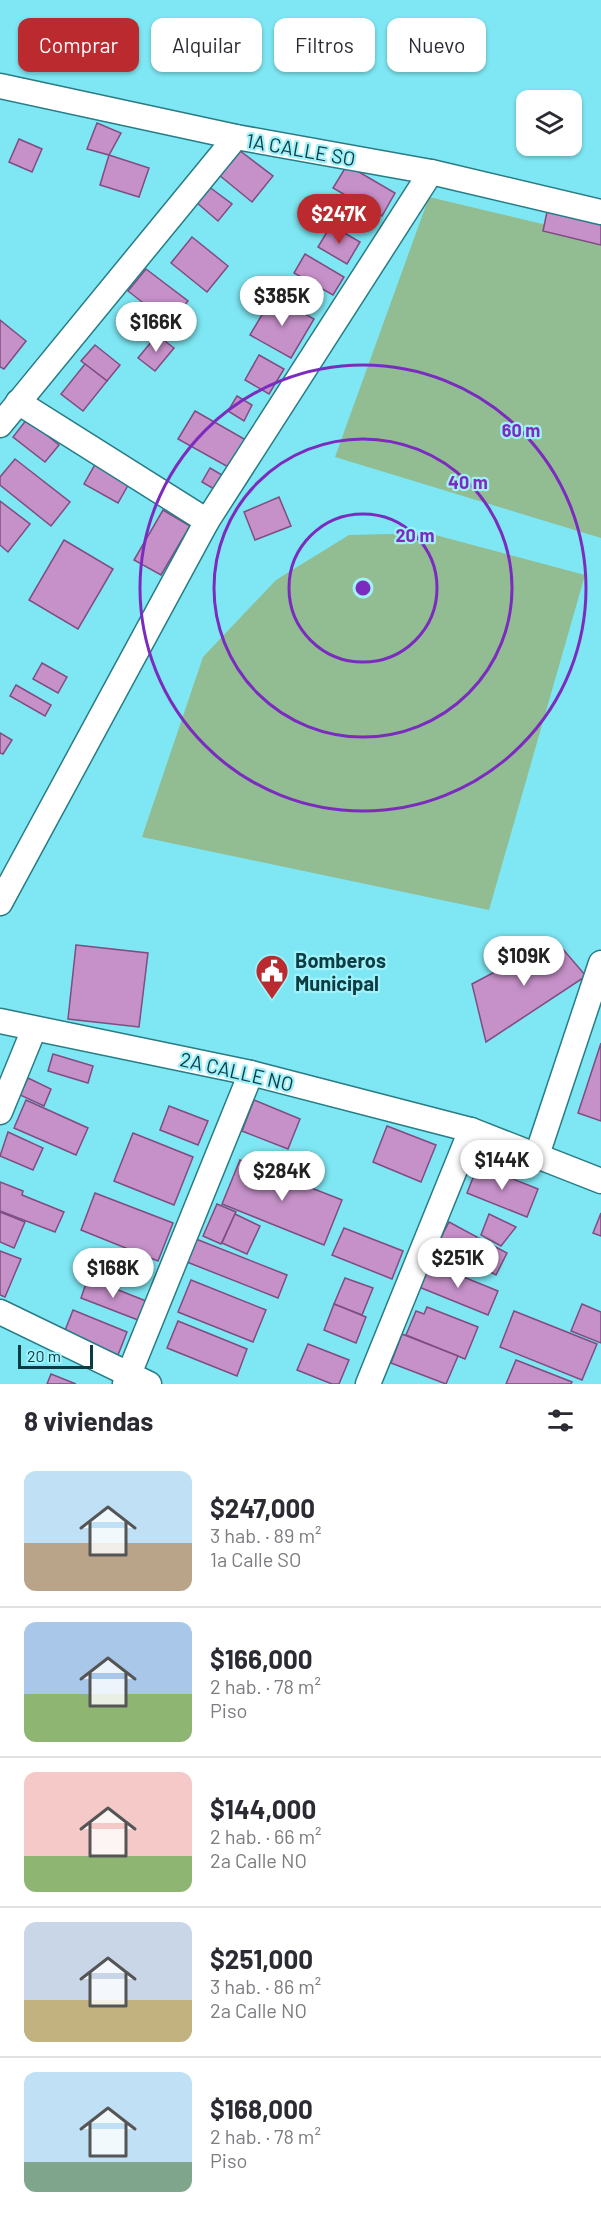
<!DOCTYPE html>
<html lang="es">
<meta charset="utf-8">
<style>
:root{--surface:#fff;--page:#f7f7f7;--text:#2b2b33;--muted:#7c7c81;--line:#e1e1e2;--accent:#ba2a2e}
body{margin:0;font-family:Barlow,sans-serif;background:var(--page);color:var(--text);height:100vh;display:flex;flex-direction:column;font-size:22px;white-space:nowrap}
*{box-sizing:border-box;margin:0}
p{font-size:20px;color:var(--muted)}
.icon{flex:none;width:33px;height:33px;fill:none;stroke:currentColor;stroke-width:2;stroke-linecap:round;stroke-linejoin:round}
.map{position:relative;height:1384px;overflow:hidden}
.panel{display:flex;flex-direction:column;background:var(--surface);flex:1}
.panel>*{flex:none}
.top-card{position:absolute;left:18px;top:18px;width:566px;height:54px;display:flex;gap:12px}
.tools{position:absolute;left:516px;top:90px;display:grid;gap:12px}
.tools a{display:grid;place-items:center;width:66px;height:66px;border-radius:12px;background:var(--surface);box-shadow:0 2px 4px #0004;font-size:30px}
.scale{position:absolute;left:18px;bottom:15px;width:75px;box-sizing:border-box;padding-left:6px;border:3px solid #0c3c41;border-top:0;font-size:16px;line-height:21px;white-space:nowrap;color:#0c3c41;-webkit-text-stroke:4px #a1f1fa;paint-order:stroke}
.price{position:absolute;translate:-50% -51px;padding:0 14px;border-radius:21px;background:#fff;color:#222;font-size:20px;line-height:39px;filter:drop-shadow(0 2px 3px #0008)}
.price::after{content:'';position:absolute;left:50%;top:36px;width:18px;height:14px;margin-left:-9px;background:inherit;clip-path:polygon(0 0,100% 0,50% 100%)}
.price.selected{background:var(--accent);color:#fff}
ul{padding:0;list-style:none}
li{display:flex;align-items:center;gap:18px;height:150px;padding:0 24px}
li+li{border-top:2px solid var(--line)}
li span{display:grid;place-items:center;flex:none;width:168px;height:120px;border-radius:12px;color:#555}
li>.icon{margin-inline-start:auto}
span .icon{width:72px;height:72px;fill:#fffc;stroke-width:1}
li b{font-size:26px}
h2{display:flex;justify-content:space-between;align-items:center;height:72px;padding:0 24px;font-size:26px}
.chip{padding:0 21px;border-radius:12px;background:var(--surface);box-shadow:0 2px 4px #0004;font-size:21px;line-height:54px}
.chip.selected{background:var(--accent);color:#fff}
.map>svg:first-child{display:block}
.green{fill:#92bc92}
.building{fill:#c691c9;stroke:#7e4d81;stroke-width:1.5}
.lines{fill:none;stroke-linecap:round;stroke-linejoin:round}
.street-casing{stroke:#287c85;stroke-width:27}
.street{stroke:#fff;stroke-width:24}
.ring{fill:none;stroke:#7b2cbf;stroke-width:3}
.labels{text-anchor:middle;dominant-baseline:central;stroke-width:4.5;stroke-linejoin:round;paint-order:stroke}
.street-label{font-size:20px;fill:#0c3c41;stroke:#a1f1fa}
.poi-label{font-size:20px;font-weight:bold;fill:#0c3c41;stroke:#a1f1fa;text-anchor:start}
.centre{fill:#7b2cbf;stroke:#a1f1fa;stroke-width:3}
.ring-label{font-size:18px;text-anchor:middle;font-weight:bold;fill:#7b2cbf;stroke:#a1f1fa;stroke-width:4.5;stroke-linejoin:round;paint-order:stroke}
</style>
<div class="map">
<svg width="601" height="1384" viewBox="0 0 601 1384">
<rect width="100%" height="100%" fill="#7ee7f3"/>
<g class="green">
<polygon points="429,197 601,238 601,538 335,457"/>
<polygon points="428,533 585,575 489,910 142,837 203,657 276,580 349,535"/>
</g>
<g class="building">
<polygon points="97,123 121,133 109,155 87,149"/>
<polygon points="19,139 42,149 32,172 9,162"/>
<polygon points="239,150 273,176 252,202 219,175"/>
<polygon points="109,155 149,168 139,197 100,185"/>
<polygon points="347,165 395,193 382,216 333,188"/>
<polygon points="208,186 232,204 218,221 196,202"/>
<polygon points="548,207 601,220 601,245 543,231"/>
<polygon points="331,225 360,242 347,264 318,247"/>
<polygon points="192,237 228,266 207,292 171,263"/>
<polygon points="305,254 344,277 333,295 294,273"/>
<polygon points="146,269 188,301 170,324 128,291"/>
<polygon points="273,296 314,319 291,358 250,335"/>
<polygon points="0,320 26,341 4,369 0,367"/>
<polygon points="157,335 174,348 155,371 138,358"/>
<polygon points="95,345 120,365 107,381 81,361"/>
<polygon points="259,355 284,369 269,394 245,380"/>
<polygon points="85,364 107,381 83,411 61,394"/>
<polygon points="237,396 252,405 244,421 228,411"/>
<polygon points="195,411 246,440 230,468 178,439"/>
<polygon points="27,419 59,445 45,462 13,437"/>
<polygon points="15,459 70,502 51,526 0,485 0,477"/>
<polygon points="97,461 131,480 118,503 84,484"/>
<polygon points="210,468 222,475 214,489 202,482"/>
<polygon points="279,497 291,526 255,540 244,512"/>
<polygon points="0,501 30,524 8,552 0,545"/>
<polygon points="163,510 190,526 161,575 134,560"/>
<polygon points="64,540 113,569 78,629 29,600"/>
<polygon points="42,663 67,677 58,693 33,679"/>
<polygon points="16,685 51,705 45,716 10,696"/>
<polygon points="0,733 12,740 3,754 0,753"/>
<polygon points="555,940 586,976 486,1042 472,984"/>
<polygon points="76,945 148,953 139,1027 68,1019"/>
<polygon points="601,1043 601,1121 578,1113"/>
<polygon points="53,1054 93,1066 88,1083 48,1071"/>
<polygon points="28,1078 51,1089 44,1106 20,1095"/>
<polygon points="26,1100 88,1128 76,1155 14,1128"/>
<polygon points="254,1100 300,1119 288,1149 242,1131"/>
<polygon points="169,1106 208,1121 198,1145 160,1130"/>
<polygon points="387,1126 436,1145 421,1182 373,1162"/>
<polygon points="8,1132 43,1148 33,1170 0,1156"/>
<polygon points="133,1133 193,1157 174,1205 114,1181"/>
<polygon points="240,1160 342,1200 324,1245 222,1204"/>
<polygon points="478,1165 538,1189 527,1217 467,1193"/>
<polygon points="0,1182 23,1191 22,1195 64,1212 55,1232 0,1211"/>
<polygon points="95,1193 173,1223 158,1261 81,1230"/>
<polygon points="217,1204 236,1212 221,1244 203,1236"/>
<polygon points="0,1212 25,1222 14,1248 0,1242"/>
<polygon points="601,1213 601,1236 593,1233"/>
<polygon points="235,1214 260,1226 247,1254 222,1243"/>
<polygon points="489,1214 516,1227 501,1246 481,1235"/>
<polygon points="449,1222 477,1237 466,1260 457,1255 451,1265 432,1255"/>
<polygon points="344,1228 403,1251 392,1279 332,1255"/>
<polygon points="479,1238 507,1253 496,1275 468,1260"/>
<polygon points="196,1239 287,1275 278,1298 187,1262"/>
<polygon points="0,1251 21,1259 5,1297 0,1295"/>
<polygon points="429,1263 498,1291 488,1315 419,1287"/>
<polygon points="88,1278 146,1301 138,1320 81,1298"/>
<polygon points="345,1278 373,1288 362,1315 334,1304"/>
<polygon points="191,1280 266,1310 253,1342 178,1312"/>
<polygon points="334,1304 366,1317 356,1343 324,1330"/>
<polygon points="582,1304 601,1312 601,1343 571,1331"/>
<polygon points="427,1307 478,1327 465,1359 406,1335 416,1311 424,1314"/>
<polygon points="73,1310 127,1332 118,1355 64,1333"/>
<polygon points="514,1311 597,1344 582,1380 500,1347"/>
<polygon points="178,1321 247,1349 237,1376 167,1348"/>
<polygon points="402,1334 458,1356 446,1384 391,1363"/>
<polygon points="308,1344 349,1360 339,1384 332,1384 297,1370"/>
<polygon points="516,1360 572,1382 571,1384 506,1384"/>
<polygon points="51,1374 76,1384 47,1384"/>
</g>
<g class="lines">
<defs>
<g id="street">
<polyline points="0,86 236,137 431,172 601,212"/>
<polyline points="18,402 207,521"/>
<polyline points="0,425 236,137"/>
<polyline points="0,903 207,521 431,172"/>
<polyline points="0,1021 251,1073 471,1130 601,1181"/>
<polyline points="0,1112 34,1029"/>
<polyline points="537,1155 601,963"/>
<polyline points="0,1312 149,1384"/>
<polyline points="125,1384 251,1073"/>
<polyline points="368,1384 471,1130"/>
</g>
</defs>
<use href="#street" class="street-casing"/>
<use href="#street" class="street"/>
</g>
<g class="ring">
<circle cx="363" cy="588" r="74"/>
<circle cx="363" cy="588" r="149"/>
<circle cx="363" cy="588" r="223"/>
</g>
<defs>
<symbol id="civic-pin" viewBox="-11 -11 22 30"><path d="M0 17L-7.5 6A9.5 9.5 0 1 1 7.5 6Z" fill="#ba2a2e" stroke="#a1f1fa"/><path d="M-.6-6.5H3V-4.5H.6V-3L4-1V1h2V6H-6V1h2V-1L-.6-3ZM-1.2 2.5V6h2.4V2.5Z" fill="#fff"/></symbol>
</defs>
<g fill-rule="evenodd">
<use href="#civic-pin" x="253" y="952" width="38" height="52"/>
</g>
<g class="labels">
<g class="street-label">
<text transform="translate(301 149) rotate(10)">1A CALLE SO</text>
<text transform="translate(237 1071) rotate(13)">2A CALLE NO</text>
</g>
<g class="poi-label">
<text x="295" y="960">Bomberos<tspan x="295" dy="23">Municipal</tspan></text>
</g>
</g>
<circle cx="363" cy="588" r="9" class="centre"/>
<g class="ring-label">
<text x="521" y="437">60 m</text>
<text x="468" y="489">40 m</text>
<text x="415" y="542">20 m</text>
</g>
</svg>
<div class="tools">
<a><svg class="icon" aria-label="layers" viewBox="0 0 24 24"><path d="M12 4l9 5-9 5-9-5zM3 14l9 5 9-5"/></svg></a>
</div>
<div class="scale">20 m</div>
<b class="price selected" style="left:339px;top:245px">$247K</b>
<b class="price" style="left:282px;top:327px">$385K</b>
<b class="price" style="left:156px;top:353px">$166K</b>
<b class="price" style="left:524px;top:987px">$109K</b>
<b class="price" style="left:502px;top:1191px">$144K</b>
<b class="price" style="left:282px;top:1202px">$284K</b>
<b class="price" style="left:458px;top:1289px">$251K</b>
<b class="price" style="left:113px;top:1299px">$168K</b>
<div class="top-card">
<a class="chip selected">Comprar</a>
<a class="chip">Alquilar</a>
<a class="chip">Filtros</a>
<a class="chip">Nuevo</a>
</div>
</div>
<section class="panel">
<h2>8 viviendas<svg class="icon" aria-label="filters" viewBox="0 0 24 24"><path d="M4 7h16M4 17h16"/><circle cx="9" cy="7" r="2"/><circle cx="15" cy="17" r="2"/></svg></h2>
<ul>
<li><span style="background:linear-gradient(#bfe0f5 60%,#b9a48a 0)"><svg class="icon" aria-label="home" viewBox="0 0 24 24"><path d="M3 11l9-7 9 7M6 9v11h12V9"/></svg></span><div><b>$247,000</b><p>3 hab. · 89 m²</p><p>1a Calle SO</p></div></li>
<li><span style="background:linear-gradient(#a9c7e8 60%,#8fb573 0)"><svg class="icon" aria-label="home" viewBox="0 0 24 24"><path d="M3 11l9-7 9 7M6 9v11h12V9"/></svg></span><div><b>$166,000</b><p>2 hab. · 78 m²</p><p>Piso</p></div></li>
<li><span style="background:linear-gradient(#f6c9c9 70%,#8fb573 0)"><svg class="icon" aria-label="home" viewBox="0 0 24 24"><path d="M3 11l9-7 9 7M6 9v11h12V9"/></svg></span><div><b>$144,000</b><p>2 hab. · 66 m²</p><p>2a Calle NO</p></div></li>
<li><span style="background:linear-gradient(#c9d6e8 65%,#c2b280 0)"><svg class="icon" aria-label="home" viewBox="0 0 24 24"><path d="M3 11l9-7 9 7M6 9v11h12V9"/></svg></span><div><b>$251,000</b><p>3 hab. · 86 m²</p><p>2a Calle NO</p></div></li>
<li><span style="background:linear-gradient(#bfe0f5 75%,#7fa58c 0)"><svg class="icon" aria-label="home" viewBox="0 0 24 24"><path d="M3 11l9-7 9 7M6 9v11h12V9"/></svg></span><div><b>$168,000</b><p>2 hab. · 78 m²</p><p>Piso</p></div></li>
</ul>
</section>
